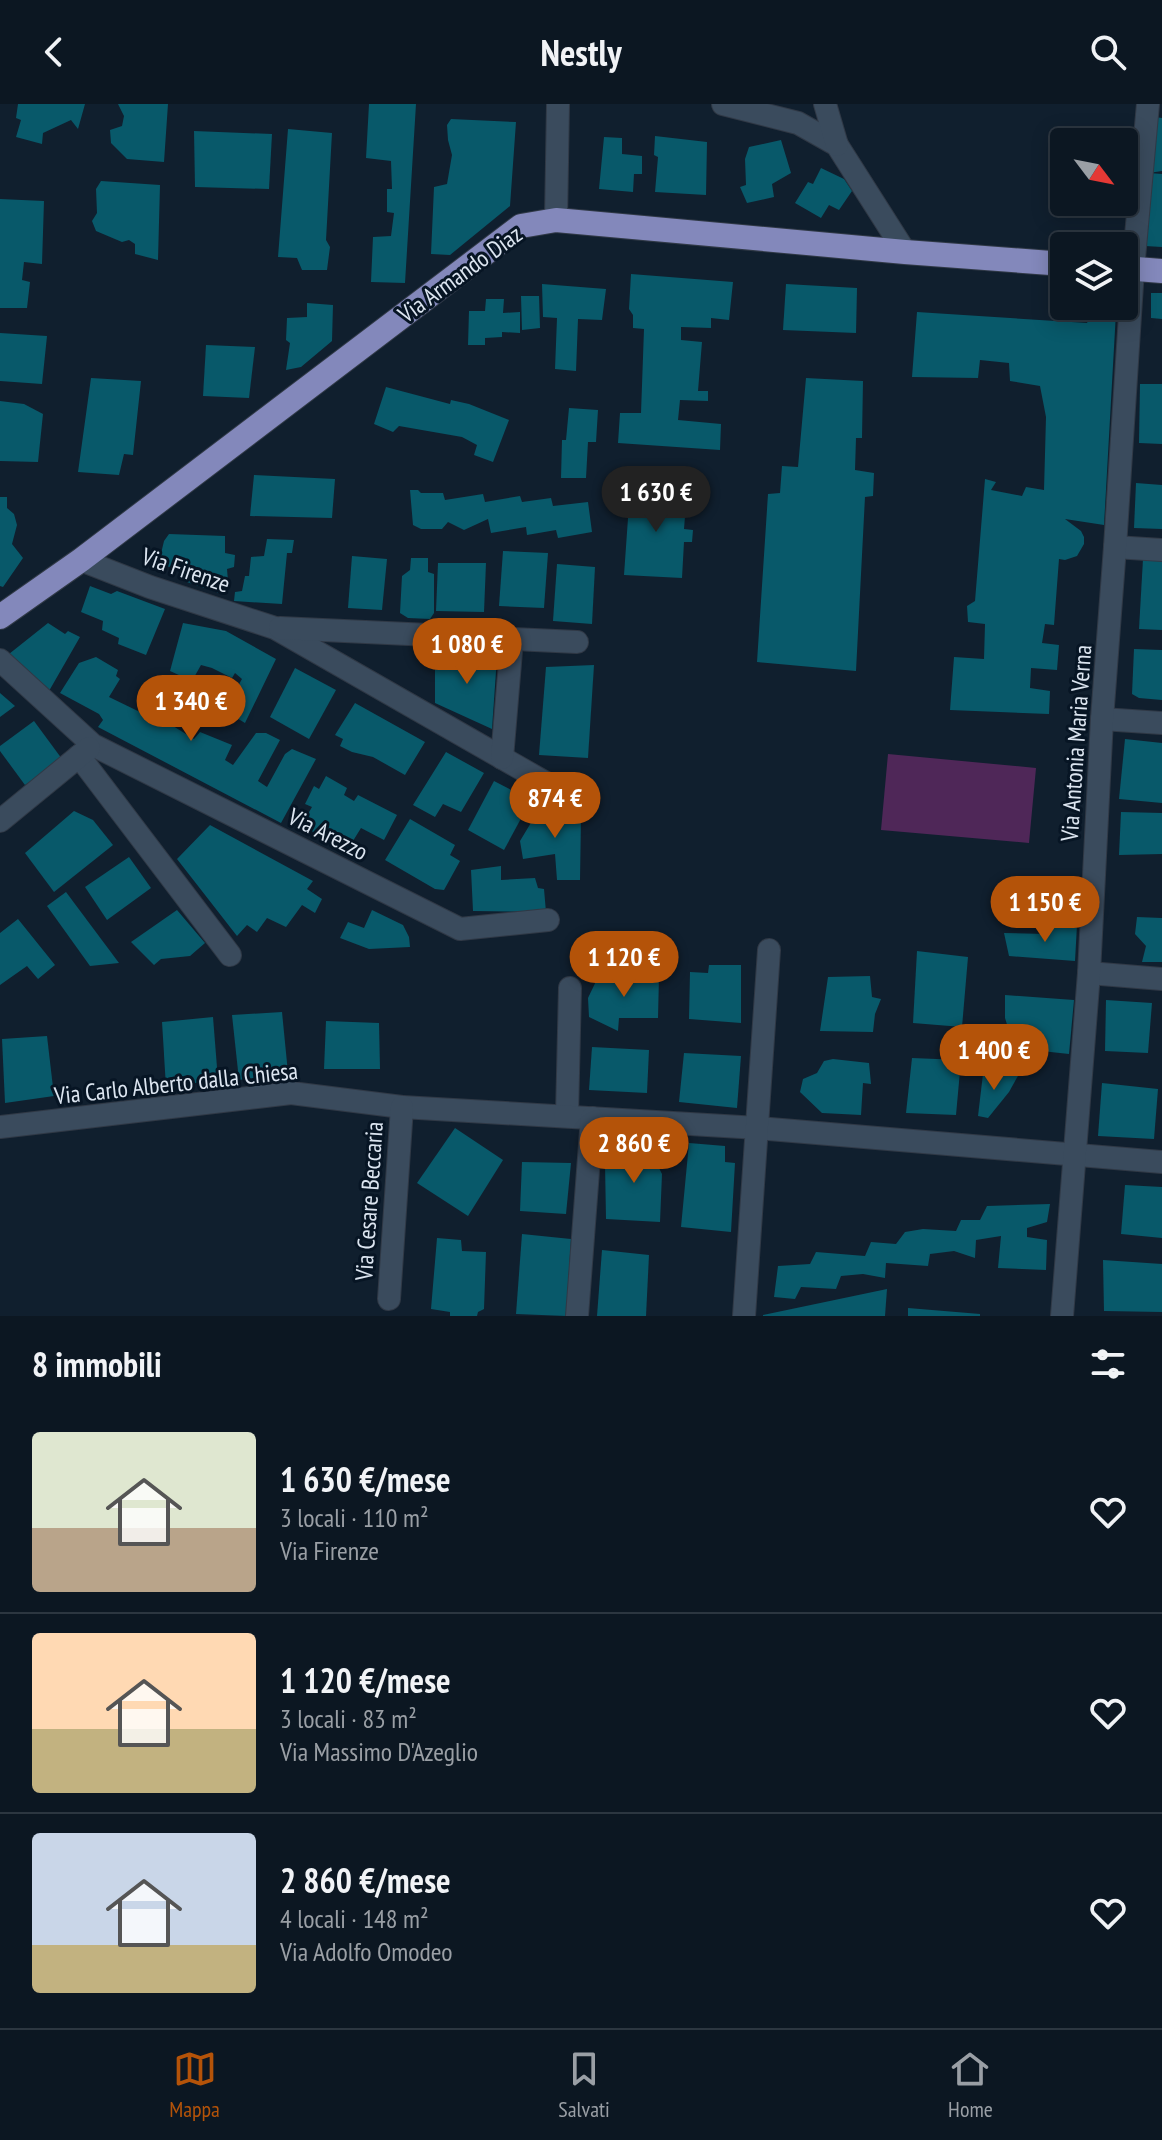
<!DOCTYPE html>
<html lang="it">
<meta charset="utf-8">
<style>
:root{--surface:#0c1722;--page:#15202a;--text:#f1f3f6;--muted:#9a9fa5;--line:#2c3640;--accent:#b45309}
body{margin:0;font-family:"PT Sans Narrow",sans-serif;background:var(--page);color:var(--text);height:100vh;display:flex;flex-direction:column;font-size:30px;white-space:nowrap}
*{box-sizing:border-box;margin:0}
p{font-size:26px;color:var(--muted)}
.icon{flex:none;width:44px;height:44px;fill:none;stroke:currentColor;stroke-width:2;stroke-linecap:round;stroke-linejoin:round}
.map{position:relative;height:1212px;overflow:hidden}
.side{display:flex;flex-direction:column;background:var(--surface);flex:1}
.side>*{flex:none}
.needle{width:52px;rotate:122deg}
.fabs{position:absolute;left:1050px;top:24px;display:grid;gap:16px}
.fabs a{display:grid;place-items:center;width:88px;height:88px;border-radius:8px;background:var(--surface);box-shadow:0 4px 20px #0003,0 0 0 2px var(--line);font-size:40px}
.price{position:absolute;translate:-50% -68px;padding:0 18px;border-radius:28px;background:var(--accent);color:#fff;font-size:26px;line-height:52px;filter:drop-shadow(0 2px 4px #0008)}
.price::after{content:'';position:absolute;left:50%;top:48px;width:24px;height:18px;margin-left:-12px;background:inherit;clip-path:polygon(0 0,100% 0,50% 100%)}
.price.selected{background:#222;color:#fff}
ul{padding:0;list-style:none}
li{display:flex;align-items:center;gap:24px;height:200px;padding:0 32px}
li+li{border-top:2px solid var(--line)}
li span{display:grid;place-items:center;flex:none;width:224px;height:160px;border-radius:8px;color:#555}
li>.icon{margin-inline-start:auto}
span .icon{width:96px;height:96px;fill:#fffc;stroke-width:1}
li b{font-size:34px}
h2{display:flex;justify-content:space-between;align-items:center;height:96px;padding:0 32px;font-size:34px}
header{display:flex;justify-content:space-between;align-items:center;height:104px;padding:0 32px;background:var(--surface);font-size:36px;font-weight:600}
.menu{display:flex;justify-content:space-around;align-items:center;height:112px;border-top:2px solid var(--line);background:var(--surface);font-size:22px;color:var(--muted)}
.menu a{display:grid;justify-items:center;gap:4px}
.menu .selected{color:var(--accent)}
.map>svg:first-child{display:block}
.green{fill:#4f2758}
.building{fill:#08596a}
.lines{fill:none;stroke-linecap:round;stroke-linejoin:round}
.minor-casing{stroke:#303946;stroke-width:24}
.major-casing{stroke:#303946;stroke-width:26}
.minor{stroke:#3a4b5d;stroke-width:22}
.major{stroke:#8388bb;stroke-width:24}
.labels{text-anchor:middle;dominant-baseline:central;stroke-width:6;stroke-linejoin:round;paint-order:stroke}
.street-label{font-size:24px;fill:#dce5f0;stroke:#071524}
</style>
<header><svg class="icon" aria-label="back" viewBox="0 0 24 24"><path d="M15 5l-7 7 7 7"/></svg>Nestly<svg class="icon" aria-label="search" viewBox="0 0 24 24"><circle cx="10" cy="10" r="6"/><path d="M15 15l6 6"/></svg></header>
<div class="map">
<svg width="1162" height="1212" viewBox="0 0 1162 1212">
<rect width="100%" height="100%" fill="#101f2e"/>
<polygon class="green" points="888,650 1036,664 1029,739 881,726"/>
<g class="building">
<polygon points="18,0 85,0 78,25 71,16 43,29 42,40 16,33 21,16 16,14"/>
<polygon points="118,0 168,0 164,58 127,55 111,39 110,26 122,22 124,12"/>
<polygon points="369,0 416,0 405,179 371,178 373,133 391,132 394,109 387,108 387,85 392,85 391,57 366,54"/>
<polygon points="1155,13 1162,14 1162,67 1149,69 1162,70 1162,143 1145,142 1145,69 1149,69"/>
<polygon points="451,15 516,18 510,102 450,151 431,150 434,83 447,80 452,51 448,36 447,21"/>
<polygon points="288,25 332,29 326,136 330,143 327,166 302,166 297,154 278,153"/>
<polygon points="194,27 272,30 269,85 195,83"/>
<polygon points="655,32 707,38 706,91 655,88 658,53 654,51"/>
<polygon points="604,33 622,34 622,50 642,52 642,70 634,70 633,88 599,85"/>
<polygon points="781,36 791,69 772,80 774,93 747,99 740,83 746,81 745,55 749,43"/>
<polygon points="821,64 844,75 852,87 839,106 829,101 821,114 795,99 808,78 813,80"/>
<polygon points="101,77 160,81 158,156 135,150 135,140 129,136 122,138 96,127 92,117 97,109 96,85"/>
<polygon points="0,95 44,97 42,160 24,158 22,176 30,178 27,204 0,204"/>
<polygon points="631,170 733,178 729,216 711,214 711,224 681,223 681,236 702,238 698,287 708,287 708,297 680,296 678,316 721,320 720,346 618,339 620,309 641,309 644,225 633,224 633,211 629,205"/>
<polygon points="542,180 606,185 602,216 578,215 576,267 555,265 557,214 543,213"/>
<polygon points="786,180 857,184 856,229 783,226"/>
<polygon points="1151,189 1162,189 1162,215 1151,214"/>
<polygon points="521,192 539,192 540,224 522,226"/>
<polygon points="486,195 504,195 503,209 520,208 520,229 502,228 502,233 485,234 485,241 468,241 469,207 485,207"/>
<polygon points="307,199 333,201 332,237 301,263 286,266 290,239 286,236 287,214 307,213"/>
<polygon points="1102,207 1116,208 1104,421 1065,415 1081,427 1084,433 1084,440 1077,452 1065,456 1059,455 1054,521 1045,520 1042,539 1059,541 1057,566 1031,564 1030,584 1050,587 1049,610 950,606 954,553 984,555 985,520 968,518 967,502 975,497 985,375 996,378 991,386 1022,392 1026,383 1044,386 1046,313 1040,282 1010,277 1009,259 980,256 978,274 912,273 917,208 1087,219 1092,209"/>
<polygon points="0,229 47,232 42,280 0,277"/>
<polygon points="206,241 255,243 249,294 203,292"/>
<polygon points="91,274 141,277 133,351 124,350 119,371 78,368"/>
<polygon points="806,274 863,277 862,334 856,334 855,366 874,369 873,392 865,393 856,567 757,558 768,390 780,389 782,362 798,363"/>
<polygon points="1140,280 1162,280 1162,340 1139,339"/>
<polygon points="386,283 450,300 451,296 469,300 509,316 493,358 474,351 477,341 462,333 399,322 393,328 374,320"/>
<polygon points="0,297 24,300 43,310 38,358 0,357"/>
<polygon points="569,304 598,306 596,338 588,338 586,374 561,374 562,336 566,336"/>
<polygon points="254,371 335,375 332,414 250,412"/>
<polygon points="1136,379 1162,381 1162,425 1134,424"/>
<polygon points="410,386 418,386 421,389 443,389 445,396 483,390 485,398 520,392 522,398 551,394 553,402 588,398 592,428 558,434 556,426 527,431 526,423 491,429 488,415 464,426 448,418 442,425 421,425 413,421"/>
<polygon points="630,386 687,387 684,425 693,426 692,438 684,438 682,474 624,471"/>
<polygon points="0,393 7,393 7,404 14,410 17,421 12,440 23,454 3,483 0,482"/>
<polygon points="169,430 225,432 225,449 235,451 234,463 227,465 228,477 219,489 184,477 180,464 163,462 159,458 164,437"/>
<polygon points="267,435 294,436 292,449 287,449 282,500 234,497 235,488 242,487 245,472 249,472 251,453 264,452"/>
<polygon points="503,447 548,449 544,504 499,502"/>
<polygon points="352,452 387,455 382,506 348,504"/>
<polygon points="411,454 428,454 428,468 434,470 434,509 430,515 408,514 400,509 402,472 410,466"/>
<polygon points="1143,455 1162,455 1162,526 1139,525"/>
<polygon points="438,459 486,459 484,508 436,507"/>
<polygon points="557,460 595,463 592,520 553,517"/>
<polygon points="90,482 111,490 117,487 165,505 146,551 118,540 119,534 102,526 103,517 81,508"/>
<polygon points="48,519 65,530 68,527 80,533 49,587 9,550"/>
<polygon points="183,519 226,527 276,555 245,619 235,613 226,603 242,575 235,569 232,574 212,564 201,561 192,577 170,567"/>
<polygon points="1134,545 1162,546 1162,596 1139,594 1132,590"/>
<polygon points="435,550 497,553 492,625 435,599"/>
<polygon points="96,553 118,566 116,572 120,575 109,593 142,609 162,575 182,585 165,617 194,635 200,628 232,641 225,656 233,661 256,629 266,629 280,636 258,677 267,683 285,650 292,645 316,655 281,719 98,623 103,616 99,610 60,589 79,559"/>
<polygon points="594,561 588,654 539,651 546,563"/>
<polygon points="295,564 336,586 309,635 270,613"/>
<polygon points="0,589 15,602 0,613"/>
<polygon points="355,599 425,638 405,671 373,653 352,648 340,642 343,635 335,631"/>
<polygon points="34,617 62,655 25,681 0,647 0,642"/>
<polygon points="1125,635 1162,639 1162,699 1119,695"/>
<polygon points="446,648 484,669 461,708 443,700 435,713 413,701"/>
<polygon points="326,672 347,684 344,691 354,697 358,691 397,711 384,736 361,724 348,745 301,722 312,703 305,700 314,682 319,685"/>
<polygon points="494,677 531,696 504,746 468,726"/>
<polygon points="544,697 581,713 580,776 557,776 555,750 523,755 520,737"/>
<polygon points="74,707 93,716 113,741 54,788 25,749"/>
<polygon points="1121,708 1162,709 1162,750 1119,751"/>
<polygon points="410,715 455,741 450,751 460,757 444,786 435,785 385,756"/>
<polygon points="210,721 313,777 307,785 322,795 315,809 302,801 286,823 267,814 257,828 247,821 237,832 177,755"/>
<polygon points="129,753 151,784 107,816 85,783"/>
<polygon points="501,762 501,776 535,774 538,784 544,785 546,808 473,807 471,766"/>
<polygon points="66,788 119,859 90,862 47,802"/>
<polygon points="177,806 205,839 190,852 161,855 154,861 131,838"/>
<polygon points="372,806 403,821 409,833 410,843 369,845 340,834 348,818 364,824"/>
<polygon points="1137,813 1162,814 1162,858 1142,858 1146,842 1135,830"/>
<polygon points="18,815 55,861 38,875 27,862 0,881 0,829"/>
<polygon points="1049,821 1077,821 1075,857 1009,852 1004,829 1046,830"/>
<polygon points="917,847 968,853 962,923 913,919"/>
<polygon points="709,861 741,861 741,919 689,915 690,868 708,869"/>
<polygon points="599,871 659,872 658,914 619,914 618,927 589,913 588,894"/>
<polygon points="870,872 872,893 881,895 875,910 873,928 820,927 828,873"/>
<polygon points="1005,891 1074,896 1069,950 1023,945 1011,933 1005,914"/>
<polygon points="1106,896 1152,899 1148,949 1105,947"/>
<polygon points="282,908 288,969 239,976 232,911"/>
<polygon points="213,913 218,976 166,983 162,918"/>
<polygon points="326,917 379,919 380,965 324,965"/>
<polygon points="47,932 54,992 5,999 2,935"/>
<polygon points="592,943 649,946 647,989 589,986"/>
<polygon points="684,949 741,952 737,1004 679,998"/>
<polygon points="912,954 961,956 956,1011 906,1009"/>
<polygon points="833,955 869,959 871,980 863,979 861,1011 822,1009 800,988 803,975 817,969 824,957"/>
<polygon points="983,970 1019,970 1009,988 988,1014 978,1012"/>
<polygon points="1102,979 1158,985 1154,1035 1098,1032"/>
<polygon points="455,1024 503,1056 468,1112 417,1079"/>
<polygon points="641,1034 655,1046 657,1060 662,1070 660,1118 606,1115 605,1060"/>
<polygon points="689,1039 725,1042 725,1058 735,1059 731,1128 681,1123"/>
<polygon points="522,1058 571,1059 566,1110 520,1107"/>
<polygon points="1125,1081 1162,1083 1162,1134 1121,1130"/>
<polygon points="1050,1100 1047,1118 1027,1124 1027,1133 1047,1136 1046,1166 998,1164 1001,1132 976,1136 975,1154 954,1147 930,1150 928,1162 886,1159 885,1174 863,1170 841,1172 836,1185 801,1183 795,1195 774,1193 778,1162 810,1160 816,1148 865,1152 871,1138 896,1140 905,1128 923,1125 956,1127 961,1116 980,1116 987,1102"/>
<polygon points="522,1130 571,1135 566,1212 516,1210"/>
<polygon points="437,1134 461,1136 462,1147 486,1148 484,1205 478,1208 477,1212 450,1212 450,1208 431,1205"/>
<polygon points="602,1146 649,1151 646,1212 597,1212"/>
<polygon points="1103,1156 1162,1160 1162,1208 1104,1207"/>
<polygon points="887,1185 885,1212 763,1212 763,1211"/>
<polygon points="908,1204 980,1210 980,1212 908,1212"/>
</g>
<g class="lines">
<defs>
<g id="minor">
<polyline points="723,0 798,19 837,41 905,148"/>
<polyline points="825,0 837,41"/>
<polyline points="556,116 558,0"/>
<polyline points="1115,443 1162,446"/>
<polyline points="81,456 150,483 275,524 560,687"/>
<polyline points="280,524 577,538"/>
<polyline points="0,556 93,641 460,825 548,816"/>
<polyline points="1102,615 1162,619"/>
<polyline points="79,652 230,851"/>
<polyline points="502,654 512,535"/>
<polyline points="0,717 89,644"/>
<polyline points="1089,869 1162,875"/>
<polyline points="567,1012 570,884"/>
<polyline points="0,1023 291,989 402,1003 758,1024 1162,1058"/>
<polyline points="389,1195 402,1003"/>
<polyline points="577,1212 592,1014"/>
<polyline points="744,1212 769,846"/>
<polyline points="1062,1212 1089,869 1102,615 1115,443 1133,165 1148,0"/>
</g>
<g id="major">
<polyline points="1124,164 1162,167"/>
<polyline points="0,513 81,456 521,122 556,116 905,148 1064,160"/>
</g>
</defs>
<use href="#minor" class="minor-casing"/>
<use href="#major" class="major-casing"/>
<use href="#minor" class="minor"/>
<use href="#major" class="major"/>
</g>
<g class="labels">
<g class="street-label">
<text transform="translate(460 170) rotate(-36)">Via Armando Diaz</text>
<text transform="translate(186 466) rotate(19)">Via Firenze</text>
<text transform="translate(1076 639) rotate(-86)">Via Antonia Maria Verna</text>
<text transform="translate(328 730) rotate(27)">Via Arezzo</text>
<text transform="translate(176 979) rotate(-6)">Via Carlo Alberto dalla Chiesa</text>
<text transform="translate(369 1097) rotate(-86)">Via Cesare Beccaria</text>
</g>
</g>
</svg>
<div class="fabs">
<a><svg class="needle" viewBox="-14 -14 28 28"><path d="M0-13l5 13h-10z" fill="#e53935"/><path d="M0 13l5-13h-10z" fill="#9a9fa5"/></svg></a>
<a><svg class="icon" aria-label="layers" viewBox="0 0 24 24"><path d="M12 4l9 5-9 5-9-5zM3 14l9 5 9-5"/></svg></a>
</div>
<b class="price selected" style="left:656px;top:430px">1 630 €</b>
<b class="price" style="left:467px;top:582px">1 080 €</b>
<b class="price" style="left:191px;top:639px">1 340 €</b>
<b class="price" style="left:555px;top:736px">874 €</b>
<b class="price" style="left:1045px;top:840px">1 150 €</b>
<b class="price" style="left:624px;top:895px">1 120 €</b>
<b class="price" style="left:994px;top:988px">1 400 €</b>
<b class="price" style="left:634px;top:1081px">2 860 €</b>
</div>
<section class="side">
<h2>8 immobili<svg class="icon" aria-label="filters" viewBox="0 0 24 24"><path d="M4 7h16M4 17h16"/><circle cx="9" cy="7" r="2"/><circle cx="15" cy="17" r="2"/></svg></h2>
<ul>
<li><span style="background:linear-gradient(#dfe7d0 60%,#b9a48a 0)"><svg class="icon" aria-label="home" viewBox="0 0 24 24"><path d="M3 11l9-7 9 7M6 9v11h12V9"/></svg></span><div><b>1 630 €/mese</b><p>3 locali · 110 m²</p><p>Via Firenze</p></div><svg class="icon" aria-label="heart" viewBox="0 0 24 24"><path d="M12 20l-8-8c-3-5 5-10 8-4 3-6 11-1 8 4z"/></svg></li>
<li><span style="background:linear-gradient(#ffd9b3 60%,#c2b280 0)"><svg class="icon" aria-label="home" viewBox="0 0 24 24"><path d="M3 11l9-7 9 7M6 9v11h12V9"/></svg></span><div><b>1 120 €/mese</b><p>3 locali · 83 m²</p><p>Via Massimo D'Azeglio</p></div><svg class="icon" aria-label="heart" viewBox="0 0 24 24"><path d="M12 20l-8-8c-3-5 5-10 8-4 3-6 11-1 8 4z"/></svg></li>
<li><span style="background:linear-gradient(#c9d6e8 70%,#c2b280 0)"><svg class="icon" aria-label="home" viewBox="0 0 24 24"><path d="M3 11l9-7 9 7M6 9v11h12V9"/></svg></span><div><b>2 860 €/mese</b><p>4 locali · 148 m²</p><p>Via Adolfo Omodeo</p></div><svg class="icon" aria-label="heart" viewBox="0 0 24 24"><path d="M12 20l-8-8c-3-5 5-10 8-4 3-6 11-1 8 4z"/></svg></li>
</ul>
</section>
<nav class="menu">
<a class="selected"><svg class="icon" aria-label="map" viewBox="0 0 24 24"><path d="M3 6l6-2 6 2 6-2v14l-6 2-6-2-6 2zM9 4v14M15 6v14"/></svg>Mappa</a>
<a><svg class="icon" aria-label="saved" viewBox="0 0 24 24"><path d="M7 4h10v16l-5-4-5 4z"/></svg>Salvati</a>
<a><svg class="icon" aria-label="home" viewBox="0 0 24 24"><path d="M3 11l9-7 9 7M6 9v11h12V9"/></svg>Home</a>
</nav>
